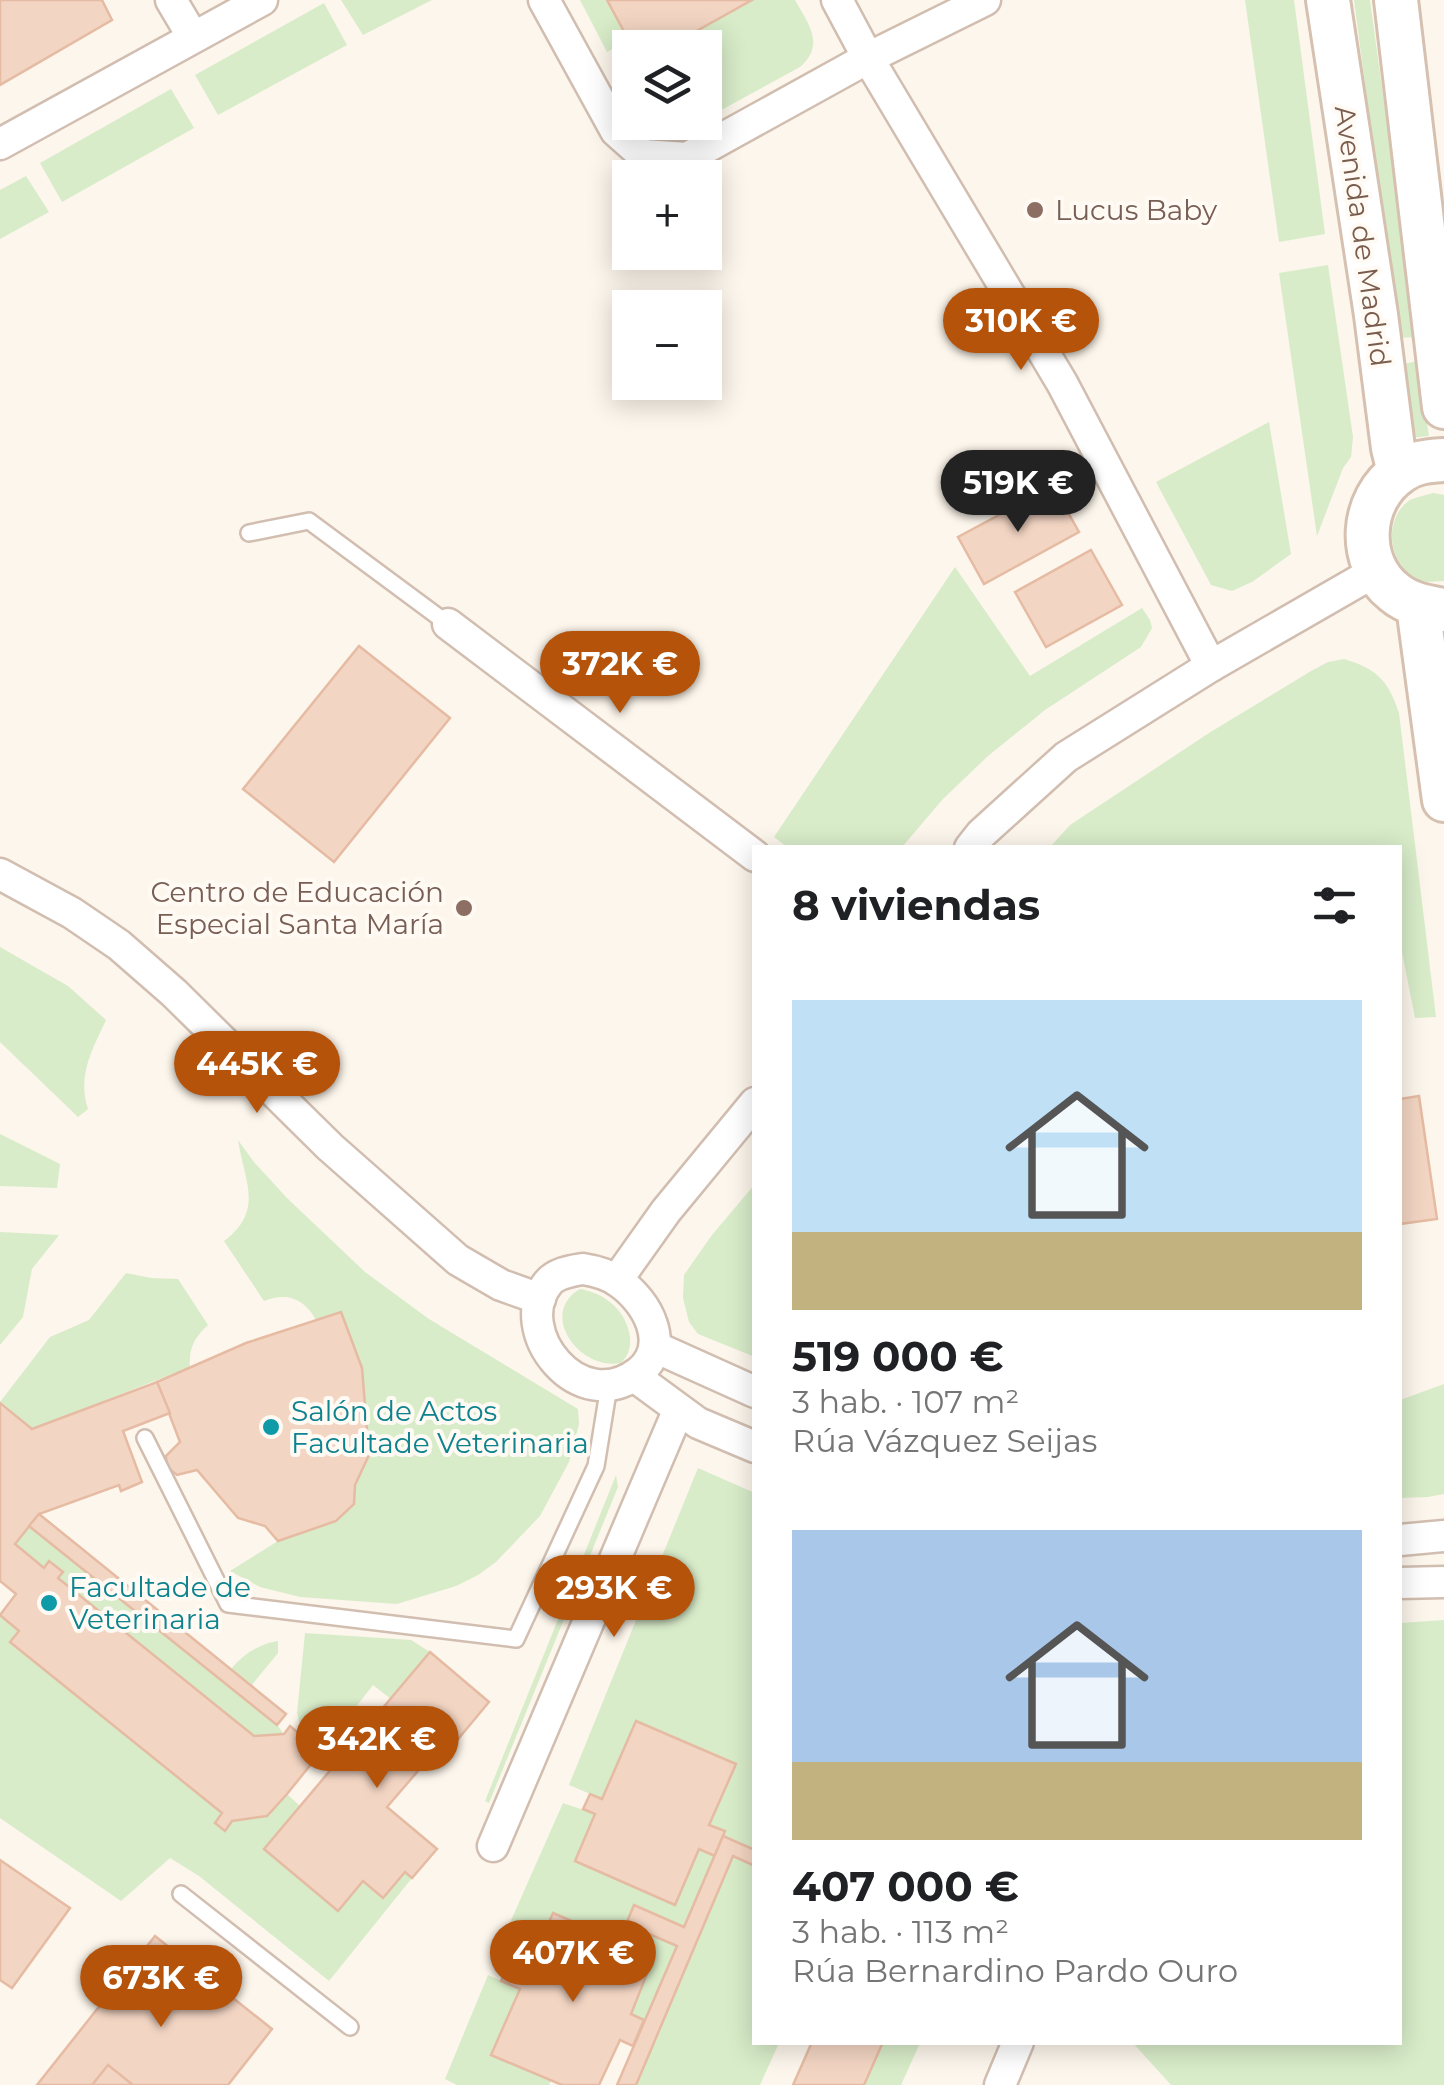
<!DOCTYPE html>
<html lang="es">
<meta charset="utf-8">
<style>
:root{--surface:#fff;--page:#f6f6f6;--text:#202124;--muted:#757577;--accent:#b45309}
body{margin:0;font-family:Montserrat,sans-serif;background:var(--page);color:var(--text);height:100vh;display:flex;flex-direction:column;font-size:38px;white-space:nowrap}
*{box-sizing:border-box;margin:0}
p{font-size:32px;color:var(--muted)}
.icon{flex:none;width:55px;height:55px;fill:none;stroke:currentColor;stroke-width:2;stroke-linecap:round;stroke-linejoin:round}
.map{position:relative;flex:1;overflow:hidden}
.panel{position:absolute;left:752px;top:845px;width:650px;height:1200px;display:flex;flex-direction:column;background:var(--surface);border-radius:0px;box-shadow:0 5px 25px #0003}
.panel>*{flex:none}
.controls{position:absolute;left:612px;top:30px;display:grid;gap:20px}
.controls a{display:grid;place-items:center;width:110px;height:110px;border-radius:0px;background:var(--surface);box-shadow:0 5px 25px #0003;font-size:50px}
.price{position:absolute;translate:-50% -85px;padding:0 22px;border-radius:35px;background:var(--accent);color:#fff;font-size:32px;line-height:65px;filter:drop-shadow(0 2px 5px #0008)}
.price::after{content:'';position:absolute;left:50%;top:60px;width:30px;height:22px;margin-left:-15px;background:inherit;clip-path:polygon(0 0,100% 0,50% 100%)}
.price.active{background:#222;color:#fff}
ul{padding:0;list-style:none}
li{display:grid;align-content:center;gap:20px;height:530px;padding:0 40px}
li span{display:grid;place-items:center;height:310px;border-radius:0px;color:#555}
li>.icon{margin-inline-start:auto}
span .icon{width:180px;height:180px;fill:#fffc;stroke-width:1}
li b{font-size:42px}
h2{display:flex;justify-content:space-between;align-items:center;height:120px;padding:0 40px;font-size:42px}
.map>svg:first-child{display:block}
.green{fill:#d8ecc9}
.building{fill:#f3d5c3;stroke:#e6bba3;stroke-width:2.5}
.lines{fill:none;stroke-linecap:round;stroke-linejoin:round}
.lane-casing{stroke:#d1beb0;stroke-width:20}
.street-casing{stroke:#d1beb0;stroke-width:35}
.secondary-casing{stroke:#d6c0b0;stroke-width:48}
.lane{stroke:#fff;stroke-width:15}
.street{stroke:#fff;stroke-width:30}
.secondary{stroke:#fff;stroke-width:42}
.education-dot{fill:#8d6e63;stroke:#fffaf3;stroke-width:4}
.culture-dot{fill:#0f9aa8;stroke:#fffaf3;stroke-width:4}
.labels{text-anchor:middle;dominant-baseline:central;stroke-width:8;stroke-linejoin:round;paint-order:stroke}
.education-label{font-size:28px;fill:#785e54;stroke:#fffaf3;text-anchor:start}
.street-label{font-size:28px;fill:#7a5c4d;stroke:#fffaf3}
.culture-label{font-size:28px;fill:#0d838f;stroke:#fffaf3;text-anchor:start}
</style>
<div class="map">
<svg width="1444" height="2085" viewBox="0 0 1444 2085">
<rect width="100%" height="100%" fill="#fdf6ec"/>
<g class="green">
<polygon points="341,0 432,0 363,35"/>
<polygon points="580,0 607,0 629,40 607,52"/>
<path d="M 752,0 L 795,0 C 808,24 826,44 800,67 L 705,119 L 705,48 L 666,48 Z"/>
<polygon points="1245,0 1294,0 1325,234 1279,242"/>
<polygon points="1354,0 1370,0 1416,337 1398,338"/>
<polygon points="324,3 347,45 218,115 195,75"/>
<polygon points="171,89 194,128 62,202 40,163"/>
<polygon points="26,176 49,212 0,239 0,190"/>
<polygon points="1328,265 1353,437 1351,457 1343,468 1317,536 1279,273"/>
<polygon points="1417,361 1429,436 1411,438 1404,364"/>
<polygon points="1269,422 1291,554 1252,582 1232,591 1211,585 1156,482"/>
<path d="M 1433,493 L 1444,495 L 1444,581 C 1439,581 1433,582 1428,582 C 1390,576 1379,521 1410,500 C 1416,497 1427,495 1433,493 Z"/>
<polygon points="955,567 1030,676 1142,608 1150,620 1152,628 1141,647 1045,710 988,756 943,799 902,847 787,847 774,837"/>
<path d="M 1344,659 C 1377,669 1388,680 1399,713 L 1436,1017 L 1415,1018 L 1402,952 L 1400,952 L 1400,848 L 1050,847 L 1070,825 L 1209,733 L 1311,671 L 1328,662 Z"/>
<path d="M 0,947 L 68,986 L 106,1020 C 92,1050 77,1076 88,1109 L 78,1117 L 0,1042 Z"/>
<polygon points="0,1134 60,1164 57,1188 0,1186"/>
<path d="M 238,1140 L 254,1162 L 287,1198 L 365,1272 L 429,1319 L 578,1409 L 579,1424 L 569,1462 L 540,1516 L 496,1562 L 478,1575 L 456,1586 L 397,1604 L 300,1597 L 260,1587 L 230,1571 L 278,1541 L 336,1521 L 354,1504 L 355,1485 L 369,1455 L 362,1368 L 341,1313 L 316,1320 C 304,1298 287,1292 264,1301 L 224,1241 C 265,1210 244,1181 238,1140 Z"/>
<polygon points="755,1184 755,1357 698,1334 689,1322 683,1298 684,1275 712,1235"/>
<polygon points="0,1232 59,1235 32,1269 23,1317 0,1345"/>
<path d="M 126,1273 L 151,1278 L 178,1279 L 208,1325 C 194,1338 189,1348 190,1367 L 32,1429 L 0,1402 L 50,1337 L 89,1320 Z"/>
<path d="M 580,1289 C 591,1291 602,1295 611,1303 C 628,1316 639,1347 621,1363 C 579,1371 538,1313 580,1289 Z"/>
<polygon points="1444,1384 1444,1494 1428,1497 1400,1498 1400,1400"/>
<polygon points="698,1468 755,1493 755,1850 723,1836 724,1831 709,1825 736,1764 637,1721 602,1799 569,1785"/>
<polygon points="616,1475 618,1487 489,1803 485,1801"/>
<polygon points="29,1526 277,1725 284,1734 254,1736 58,1578 63,1571 50,1561 44,1568 15,1544"/>
<polygon points="0,1615 19,1631 10,1642 222,1813 225,1831 232,1821 267,1816 287,1794 300,1806 265,1849 337,1911 363,1881 405,1872 412,1878 329,1981 199,1876 170,1858 121,1901 0,1818"/>
<polygon points="1444,1620 1444,2085 1171,2085 1133,2043 1400,2042 1400,1623"/>
<polygon points="305,1633 411,1640 430,1652 391,1699 373,1685 316,1758 298,1742 302,1735 297,1713"/>
<path d="M 278,1641 L 278,1653 L 251,1686 L 231,1669 C 243,1654 259,1644 278,1641 Z"/>
<polygon points="563,1803 595,1814 575,1861 675,1904 699,1849 715,1856 684,1927 634,1905 626,1923 677,1946 644,2020 631,2014 654,1956 554,1913 527,1972 494,1959"/>
<polygon points="733,1856 755,1866 755,2042 779,2043 760,2085 636,2085"/>
<polygon points="488,1975 520,1989 492,2054 551,2081 549,2085 457,2085 445,2079"/>
<polygon points="883,2043 920,2043 901,2085 864,2085"/>
</g>
<g class="building">
<polygon points="0,0 102,0 112,20 0,85"/>
<polygon points="607,0 752,0 666,48 633,48"/>
<polygon points="1053,486 1079,532 984,584 958,537"/>
<polygon points="1091,550 1122,605 1046,647 1015,592"/>
<polygon points="359,646 450,718 334,862 243,789"/>
<polygon points="1419,1096 1437,1219 1400,1224 1400,1099"/>
<polygon points="341,1312 362,1368 369,1455 355,1485 354,1504 336,1521 278,1541 265,1526 238,1518 197,1470 177,1475 167,1467 166,1456 180,1442 157,1382 246,1343"/>
<polygon points="157,1382 170,1413 123,1431 142,1482 121,1491 119,1485 39,1514 15,1544 44,1568 49,1561 63,1572 58,1578 254,1736 284,1734 290,1726 302,1736 297,1742 316,1758 287,1794 267,1816 232,1821 225,1831 215,1823 222,1813 10,1642 19,1631 0,1615 16,1594 0,1581 0,1403 32,1429"/>
<polygon points="39,1514 286,1714 277,1725 29,1526"/>
<polygon points="430,1652 489,1702 444,1756 436,1750 387,1807 437,1849 412,1878 405,1872 383,1898 363,1881 338,1911 264,1849"/>
<polygon points="636,1721 736,1764 709,1825 725,1831 715,1856 699,1849 675,1905 575,1861 595,1814 583,1809 590,1794 602,1799"/>
<polygon points="723,1836 755,1850 755,1866 733,1856 636,2085 617,2085 677,1946 626,1924 634,1905 684,1927"/>
<polygon points="0,1860 70,1908 12,1988 0,1980"/>
<polygon points="553,1913 654,1956 631,2014 644,2020 633,2046 620,2040 599,2085 562,2085 491,2055 520,1989 501,1981 508,1965 527,1972"/>
<polygon points="155,1936 272,2029 228,2085 37,2085"/>
<polygon points="812,2042 883,2042 864,2085 793,2085"/>
<polygon points="108,2065 133,2085 92,2085"/>
</g>
<g class="lines">
<defs>
<g id="lane">
<polyline points="249,533 309,521 448,624"/>
<polyline points="145,1438 228,1604 516,1639 596,1466 609,1386"/>
<polyline points="181,1894 350,2027"/>
</g>
<g id="street">
<polyline points="171,0 193,37"/>
<polyline points="544,0 616,131 643,155 687,158 868,58 985,0"/>
<polyline points="837,0 868,58 1062,383 1211,666"/>
<polyline points="0,144 262,0"/>
<polyline points="448,624 755,856"/>
<polyline points="970,848 981,834 1066,757 1211,666 1376,571"/>
<polyline points="0,874 72,913 119,945 174,993 330,1147 458,1260 501,1285 540,1299"/>
<path d="M 583,1269 C 596,1271 608,1274 619,1282 C 647,1301 672,1346 639,1372 C 579,1419 510,1330 548,1283 C 556,1273 571,1271 583,1269 Z"/>
<polyline points="617,1280 666,1211 755,1103"/>
<polyline points="655,1347 755,1392"/>
<polyline points="634,1376 698,1423 755,1447"/>
<polyline points="1400,1540 1444,1536"/>
<polyline points="1400,1583 1444,1582"/>
<polyline points="493,1846 678,1411"/>
<polyline points="1000,2085 1018,2042"/>
</g>
<g id="secondary">
<polyline points="1328,0 1376,315 1393,448 1399,472"/>
<polyline points="1396,0 1444,407"/>
<path d="M 1444,460 C 1428,461 1413,462 1400,472 C 1360,499 1356,562 1394,592 C 1408,604 1426,607 1444,610"/>
<polyline points="1418,606 1444,800"/>
</g>
</defs>
<use href="#lane" class="lane-casing"/>
<use href="#street" class="street-casing"/>
<use href="#secondary" class="secondary-casing"/>
<use href="#lane" class="lane"/>
<use href="#street" class="street"/>
<use href="#secondary" class="secondary"/>
</g>
<g class="education-dot">
<circle cx="1035" cy="210" r="10"/>
<circle cx="464" cy="908" r="10"/>
</g>
<g class="culture-dot">
<circle cx="271" cy="1427" r="10"/>
<circle cx="49" cy="1603" r="10"/>
</g>
<g class="labels">
<g class="education-label">
<text x="1055" y="210">Lucus Baby</text>
<text x="444" y="892" text-anchor="end">Centro de Educación<tspan x="444" dy="32">Especial Santa María</tspan></text>
</g>
<g class="street-label">
<text transform="translate(1363 236) rotate(82)">Avenida de Madrid</text>
</g>
<g class="culture-label">
<text x="291" y="1411">Salón de Actos<tspan x="291" dy="32">Facultade Veterinaria</tspan></text>
<text x="69" y="1587">Facultade de<tspan x="69" dy="32">Veterinaria</tspan></text>
</g>
</g>
</svg>
<div class="controls">
<a><svg class="icon" aria-label="layers" viewBox="0 0 24 24"><path d="M12 4l9 5-9 5-9-5zM3 14l9 5 9-5"/></svg></a>
<a>+</a>
<a>−</a>
</div>
<b class="price" style="left:1021px;top:373px">310K €</b>
<b class="price active" style="left:1018px;top:535px">519K €</b>
<b class="price" style="left:620px;top:716px">372K €</b>
<b class="price" style="left:257px;top:1116px">445K €</b>
<b class="price" style="left:614px;top:1640px">293K €</b>
<b class="price" style="left:377px;top:1791px">342K €</b>
<b class="price" style="left:573px;top:2005px">407K €</b>
<b class="price" style="left:161px;top:2030px">673K €</b>
<section class="panel">
<h2>8 viviendas<svg class="icon" aria-label="filters" viewBox="0 0 24 24"><path d="M4 7h16M4 17h16"/><circle cx="9" cy="7" r="2"/><circle cx="15" cy="17" r="2"/></svg></h2>
<ul>
<li><span style="background:linear-gradient(#bfe0f5 75%,#c2b280 0)"><svg class="icon" aria-label="home" viewBox="0 0 24 24"><path d="M3 11l9-7 9 7M6 9v11h12V9"/></svg></span><div><b>519 000 €</b><p>3 hab. · 107 m²</p><p>Rúa Vázquez Seijas</p></div></li>
<li><span style="background:linear-gradient(#a9c7e8 75%,#c2b280 0)"><svg class="icon" aria-label="home" viewBox="0 0 24 24"><path d="M3 11l9-7 9 7M6 9v11h12V9"/></svg></span><div><b>407 000 €</b><p>3 hab. · 113 m²</p><p>Rúa Bernardino Pardo Ouro</p></div></li>
</ul>
</section>
</div>
